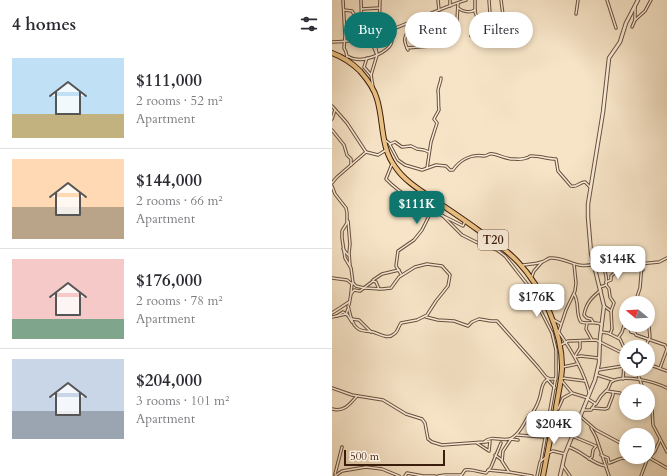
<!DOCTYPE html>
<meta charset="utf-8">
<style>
:root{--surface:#fff;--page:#f2f2f3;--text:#2b2b33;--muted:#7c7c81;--line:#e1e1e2;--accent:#0f766e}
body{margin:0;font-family:Cardo,serif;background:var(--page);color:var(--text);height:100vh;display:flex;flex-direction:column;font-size:15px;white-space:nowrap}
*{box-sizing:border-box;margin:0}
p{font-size:13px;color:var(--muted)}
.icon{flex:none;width:22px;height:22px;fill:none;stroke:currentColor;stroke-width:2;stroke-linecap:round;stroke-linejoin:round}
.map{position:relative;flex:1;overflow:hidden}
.side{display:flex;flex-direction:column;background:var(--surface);width:332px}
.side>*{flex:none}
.banner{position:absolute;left:12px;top:12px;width:263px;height:36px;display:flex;gap:8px}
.needle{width:26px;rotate:288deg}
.buttons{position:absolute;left:287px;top:296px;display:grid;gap:8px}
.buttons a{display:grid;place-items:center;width:36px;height:36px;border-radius:50%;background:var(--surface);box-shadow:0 2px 6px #0003;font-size:20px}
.scale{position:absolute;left:12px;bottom:10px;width:101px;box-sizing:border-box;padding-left:4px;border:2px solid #3a1d0c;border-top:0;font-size:11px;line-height:14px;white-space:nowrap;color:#3a1d0c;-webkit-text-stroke:3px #faeddb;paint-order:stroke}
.price{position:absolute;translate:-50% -34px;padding:0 9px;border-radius:8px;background:#fff;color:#222;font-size:13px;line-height:26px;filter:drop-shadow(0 1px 2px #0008)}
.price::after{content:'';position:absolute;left:50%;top:24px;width:12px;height:9px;margin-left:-6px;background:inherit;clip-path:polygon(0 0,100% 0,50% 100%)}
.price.current{background:var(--accent);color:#fff}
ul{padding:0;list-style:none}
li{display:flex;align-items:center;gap:12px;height:100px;padding:0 12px}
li+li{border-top:1px solid var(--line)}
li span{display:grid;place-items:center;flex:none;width:112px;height:80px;border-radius:0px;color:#555}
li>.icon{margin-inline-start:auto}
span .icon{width:48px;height:48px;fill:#fffc;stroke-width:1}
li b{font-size:17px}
h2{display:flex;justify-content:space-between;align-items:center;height:48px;padding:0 12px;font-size:17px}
.pill{padding:0 14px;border-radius:18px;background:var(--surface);box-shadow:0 2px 6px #0003;font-size:14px;line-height:36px}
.pill.current{background:var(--accent);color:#fff}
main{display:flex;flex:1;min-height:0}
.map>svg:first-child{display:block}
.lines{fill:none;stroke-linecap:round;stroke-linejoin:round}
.minor-casing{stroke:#694f3b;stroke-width:3.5}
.tertiary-casing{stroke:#694f3b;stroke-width:4.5}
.primary-casing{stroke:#3a1d0c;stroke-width:6}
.minor{stroke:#faeddb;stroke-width:1.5}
.tertiary{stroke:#faeddb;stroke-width:2.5}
.primary{stroke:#ecc284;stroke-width:4}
.labels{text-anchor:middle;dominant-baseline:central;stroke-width:3;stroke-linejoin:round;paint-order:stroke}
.shield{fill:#faeddb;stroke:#745b4a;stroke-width:1}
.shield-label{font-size:12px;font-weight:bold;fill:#3a1d0c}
</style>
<main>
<section class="side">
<h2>4 homes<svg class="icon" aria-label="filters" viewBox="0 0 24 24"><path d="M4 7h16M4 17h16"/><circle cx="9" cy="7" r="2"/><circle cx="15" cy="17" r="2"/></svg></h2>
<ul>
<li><span style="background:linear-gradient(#bfe0f5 70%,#c2b280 0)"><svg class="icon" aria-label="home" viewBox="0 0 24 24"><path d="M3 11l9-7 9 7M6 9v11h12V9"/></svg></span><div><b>$111,000</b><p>2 rooms · 52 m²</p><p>Apartment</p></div></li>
<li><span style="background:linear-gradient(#ffd9b3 60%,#b9a48a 0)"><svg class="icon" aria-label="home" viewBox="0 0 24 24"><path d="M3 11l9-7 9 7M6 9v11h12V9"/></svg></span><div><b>$144,000</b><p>2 rooms · 66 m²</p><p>Apartment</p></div></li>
<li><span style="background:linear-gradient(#f6c9c9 75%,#7fa58c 0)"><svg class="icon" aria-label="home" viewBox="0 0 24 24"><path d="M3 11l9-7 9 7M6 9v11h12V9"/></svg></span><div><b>$176,000</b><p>2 rooms · 78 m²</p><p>Apartment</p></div></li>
<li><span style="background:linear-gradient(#c9d6e8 65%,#9aa5b1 0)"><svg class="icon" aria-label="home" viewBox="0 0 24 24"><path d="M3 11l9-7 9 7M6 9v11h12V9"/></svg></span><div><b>$204,000</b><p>3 rooms · 101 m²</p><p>Apartment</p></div></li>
</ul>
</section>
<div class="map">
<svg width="335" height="476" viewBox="0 0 335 476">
<rect width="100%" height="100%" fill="#f7e4c7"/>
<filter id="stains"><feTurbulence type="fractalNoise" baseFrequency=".005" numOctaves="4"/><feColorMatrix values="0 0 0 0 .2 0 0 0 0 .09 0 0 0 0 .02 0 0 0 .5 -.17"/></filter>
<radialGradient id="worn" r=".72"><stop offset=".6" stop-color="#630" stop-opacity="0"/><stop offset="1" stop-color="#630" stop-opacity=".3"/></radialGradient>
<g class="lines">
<defs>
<g id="minor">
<polyline points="11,0 13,36 12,48 14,52 15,57"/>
<polyline points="29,0 30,34 32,38"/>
<polyline points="106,0 107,10"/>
<polyline points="118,0 118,6"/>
<polyline points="275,0 284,28"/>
<path d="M 126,8 C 131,12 138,13 143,10"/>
<polyline points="30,9 47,8"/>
<polyline points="12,10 20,11 23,16 30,17"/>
<polyline points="244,14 246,0"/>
<polyline points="303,20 313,11 319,0"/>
<polyline points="300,27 303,20 303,7"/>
<polyline points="144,30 149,33 157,30 159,28 157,0"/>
<polyline points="47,33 48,0"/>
<polyline points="45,34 43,44 45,54"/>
<polyline points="40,36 40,43 45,55 39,75 41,87"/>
<polyline points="139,36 143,33 146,20 143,12 143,0"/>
<polyline points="168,41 169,20 171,15 169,0"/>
<path d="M 0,42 C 48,42 89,14 134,0"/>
<polyline points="75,48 110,45 114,41 118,41 124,37 126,3"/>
<path d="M 76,50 C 68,34 77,37 78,23"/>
<path d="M 15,56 C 17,57 20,59 23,59 C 34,61 49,55 57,47 C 61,43 61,34 60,29"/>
<polyline points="35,58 32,67 39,75"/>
<polyline points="0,106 15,123 34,152 46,155 54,150"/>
<polyline points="0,119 3,110"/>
<polyline points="0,130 12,145 15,155 19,159 19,165"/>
<path d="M 53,140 L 57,143 L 66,160 L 73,165 L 90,170 L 104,165 L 114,166 L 118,170 L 121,170 C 128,160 139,154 152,156 C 155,156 157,153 161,154 C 167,155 172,158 179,159 C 183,159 190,160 194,158 C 199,157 195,156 200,156 C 208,156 216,159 224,159 L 226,171 L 239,186 C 244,188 248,182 253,182 L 258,187"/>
<polyline points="58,144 63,142 70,147 79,146 85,149 92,150 97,152"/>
<path d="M 60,164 L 54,179 C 74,200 104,212 129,225 L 131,226 L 133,221"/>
<path d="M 95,168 L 99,142 L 105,123 L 102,119 L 107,110 C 106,103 107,98 106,91 C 106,87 109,82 109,78"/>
<polyline points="0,183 5,177 34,152"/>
<path d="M 0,186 L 3,194 L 14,208 L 15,213 L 15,223 L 10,231 L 10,238 L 13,258 L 19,268 L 21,283 L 24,286 L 32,288 L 50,289 L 59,288 L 67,277 L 83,267 L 95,264 L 110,266 L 118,275 L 116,286 L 104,301 L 95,315 L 85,320 L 69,323 C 66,327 66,332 62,334 C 56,340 48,334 41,332 C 35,330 29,333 24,327 C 19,323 18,312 16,306"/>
<polyline points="110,215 130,235 144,242 165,250 173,256 195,284 220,333 224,350 224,376 209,461"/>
<polyline points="16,221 18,244 17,253 18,265"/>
<polyline points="11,249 16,255"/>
<polyline points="259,253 278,256 297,265 327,262 335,258"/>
<path d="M 263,254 C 269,266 276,270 274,285 L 268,287"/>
<path d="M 191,265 C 197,264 204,264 210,262 C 213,261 215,259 218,258 C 235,257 244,270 262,264"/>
<polyline points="305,265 311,270"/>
<polyline points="69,274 64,266 66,251 82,240 90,230 100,210"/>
<polyline points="200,276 202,271 210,262"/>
<polyline points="0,278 15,280 20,284"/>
<polyline points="41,280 50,274 67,270"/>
<path d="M 274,282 L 279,280 L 279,276 C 285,272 286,267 292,264"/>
<polyline points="19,293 20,283"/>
<path d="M 242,294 C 248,303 243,314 249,322 C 256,325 263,320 270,325"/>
<polyline points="303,303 308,288 310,264"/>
<polyline points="17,305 19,294 22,290 28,291 41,281 44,282 47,289"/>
<polyline points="272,306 279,311 282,303 278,297 277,289 274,285"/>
<polyline points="0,313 17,302"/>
<polyline points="15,314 20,322"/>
<polyline points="5,316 11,312 15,315"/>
<polyline points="0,317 14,314 16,309"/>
<polyline points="94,317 106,320 122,321 136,326 140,322 147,319 159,321 165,321 206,367 214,377 218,379 224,379"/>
<polyline points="20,319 27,320 39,332"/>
<polyline points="222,320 229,324"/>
<path d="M 261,322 L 259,319 L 255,318 L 252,315 C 254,303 260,297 269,290"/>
<polyline points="255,324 254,329 260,340"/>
<polyline points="292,327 298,328 299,332 303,333 304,335 333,345 335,349 328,368"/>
<path d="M 226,331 C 238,348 252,372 257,392"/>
<polyline points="227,331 234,310 243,291 244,283 242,264"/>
<polyline points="269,332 276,333 288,339 294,352"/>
<polyline points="278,334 280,329 279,311"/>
<polyline points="286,338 290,332 294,319"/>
<polyline points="229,345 236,341 264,340 294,355"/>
<polyline points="313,347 318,337 317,327 314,325"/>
<polyline points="316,351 320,352 320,354"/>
<polyline points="243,356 248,348 248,341"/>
<polyline points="243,357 249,356 266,358"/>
<polyline points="316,364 335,371"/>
<polyline points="231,367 245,364"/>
<polyline points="304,369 312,391"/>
<polyline points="266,370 291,366 293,356"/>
<polyline points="265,375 281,380"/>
<polyline points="230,378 253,381"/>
<polyline points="215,379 223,388"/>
<polyline points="291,379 292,365"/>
<polyline points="230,381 240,393 256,398"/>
<path d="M 0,388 L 20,395 L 51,400 L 74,414 L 90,419 L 93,423 L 96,439 L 100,442 L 110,445 L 152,442 C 160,434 171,443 180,438 C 189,433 192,422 198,414 L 217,416"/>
<polyline points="274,391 288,393"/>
<polyline points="308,391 310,387"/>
<path d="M 256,399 L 264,404 L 269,396 L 276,389 L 279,382 C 291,373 323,382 335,388"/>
<polyline points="316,399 320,409 321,425 335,452"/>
<polyline points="260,408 273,409 276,408 281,395 281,392"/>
<path d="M 0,409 C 12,412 17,405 25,396"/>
<polyline points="226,409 231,398 240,393"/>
<polyline points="251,410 259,410 263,404"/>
<path d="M 200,414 C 202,410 205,406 206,402 C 210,395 208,383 216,379"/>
<polyline points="224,417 228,419 237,414 248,417"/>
<polyline points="249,417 264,430 294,446"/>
<polyline points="259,428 264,437 277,476"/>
<polyline points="185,435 211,437 214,437"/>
<path d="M 220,435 C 227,433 237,429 239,421 C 239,419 239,417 240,415"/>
<polyline points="240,436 264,446"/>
<polyline points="186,440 179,439 171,451 170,461 177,472 200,476"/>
<polyline points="145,443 157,451 158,441 153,442"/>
<path d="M 236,447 C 251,451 259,464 274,466"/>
<polyline points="216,453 221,451 233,454"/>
<polyline points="163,455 170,460"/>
<path d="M 269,455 L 276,458 L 277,463 C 282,462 287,458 292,458 C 300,457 306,462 312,457"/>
<polyline points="316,457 335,468"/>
<polyline points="257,459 260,457 261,450 264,446"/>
<polyline points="231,466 238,476"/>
<polyline points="156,470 176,472"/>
<polyline points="3,474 10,447"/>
<polyline points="3,476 10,471 34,467 50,469 67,476"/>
<polyline points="73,476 75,473 91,476 103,476"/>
<polyline points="106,476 113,475 129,475"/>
<path d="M 129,476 L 133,470 C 141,469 146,472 154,473 L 159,467 L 169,443"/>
<polyline points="205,476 208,462 214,457"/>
<polyline points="309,476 315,460 323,451 328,440"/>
</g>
<polyline id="tertiary" points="228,476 233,454 263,380 267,363 268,338 272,306 259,253 256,217 256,204 271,112 277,58 288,42 294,23 306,0"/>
<path id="primary" d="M 0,53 C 11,57 20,63 28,71 C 35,79 42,88 45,99 C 52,122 48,148 64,168 C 73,181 88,190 101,199 C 116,209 131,219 146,230 C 160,240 174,249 186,262 C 210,287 231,334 230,369 C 229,384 225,399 223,414 C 219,434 215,455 211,476"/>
</defs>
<use href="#minor" class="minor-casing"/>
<use href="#tertiary" class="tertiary-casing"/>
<use href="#primary" class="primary-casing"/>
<use href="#minor" class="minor"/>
<use href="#tertiary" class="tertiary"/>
<use href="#primary" class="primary"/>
</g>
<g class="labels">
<rect class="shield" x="146" y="230" width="30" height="20" rx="3"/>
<g class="shield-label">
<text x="161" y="240">T20</text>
</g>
</g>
<rect width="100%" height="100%" filter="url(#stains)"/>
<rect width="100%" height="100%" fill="url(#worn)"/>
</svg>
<div class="buttons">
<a><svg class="needle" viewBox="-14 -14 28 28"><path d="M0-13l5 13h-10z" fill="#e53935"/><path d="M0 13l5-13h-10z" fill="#7c7c81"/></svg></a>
<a><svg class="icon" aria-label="locate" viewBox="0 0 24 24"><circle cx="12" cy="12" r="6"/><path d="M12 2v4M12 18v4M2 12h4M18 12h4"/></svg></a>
<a>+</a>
<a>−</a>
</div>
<div class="scale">500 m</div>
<b class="price current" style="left:85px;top:225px">$111K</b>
<b class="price" style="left:286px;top:280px">$144K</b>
<b class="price" style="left:205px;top:318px">$176K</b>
<b class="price" style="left:222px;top:445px">$204K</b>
<div class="banner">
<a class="pill current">Buy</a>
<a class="pill">Rent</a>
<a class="pill">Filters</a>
</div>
</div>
</main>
